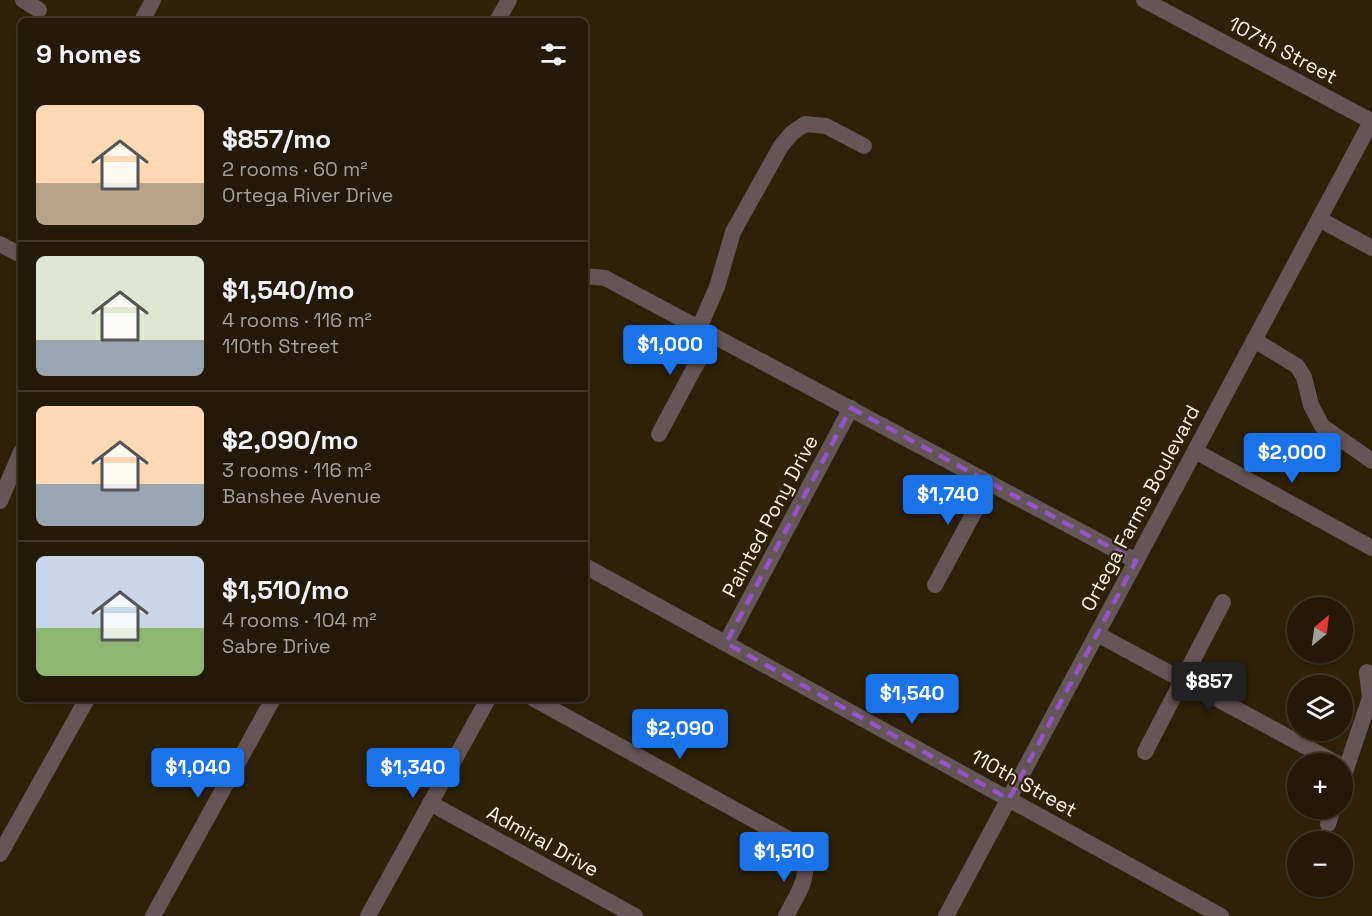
<!DOCTYPE html>
<meta charset="utf-8">
<style>
:root{--surface:#221906;--page:#2a2210;--text:#f1f3f6;--muted:#a2a09b;--line:#3f3828;--accent:#1a73e8}
body{margin:0;font-family:"Space Grotesk",sans-serif;background:var(--page);color:var(--text);height:100vh;display:flex;flex-direction:column;font-size:22px;white-space:nowrap}
*{box-sizing:border-box;margin:0}
p{font-size:20px;color:var(--muted)}
.icon{flex:none;width:33px;height:33px;fill:none;stroke:currentColor;stroke-width:2;stroke-linecap:round;stroke-linejoin:round}
.map{position:relative;flex:1;overflow:hidden}
.drawer{position:absolute;left:18px;top:18px;width:570px;height:684px;display:flex;flex-direction:column;background:var(--surface);border-radius:9px;box-shadow:0 2px 4px #0004,0 0 0 2px var(--line)}
.drawer>*{flex:none}
.needle{width:39px;rotate:29deg}
.fabs{position:absolute;left:1287px;top:597px;display:grid;gap:12px}
.fabs a{display:grid;place-items:center;width:66px;height:66px;border-radius:50%;background:var(--surface);box-shadow:0 2px 4px #0004,0 0 0 2px var(--line);font-size:30px}
.price{position:absolute;translate:-50% -51px;padding:0 14px;border-radius:6px;background:var(--accent);color:#fff;font-size:20px;line-height:39px;filter:drop-shadow(0 2px 3px #0008)}
.price::after{content:'';position:absolute;left:50%;top:36px;width:18px;height:14px;margin-left:-9px;background:inherit;clip-path:polygon(0 0,100% 0,50% 100%)}
.price.current{background:#222;color:#fff}
ul{padding:0;list-style:none}
li{display:flex;align-items:center;gap:18px;height:150px;padding:0 18px}
li+li{border-top:2px solid var(--line)}
li span{display:grid;place-items:center;flex:none;width:168px;height:120px;border-radius:9px;color:#555}
li>.icon{margin-inline-start:auto}
span .icon{width:72px;height:72px;fill:#fffc;stroke-width:1}
li b{font-size:26px}
h2{display:flex;justify-content:space-between;align-items:center;height:72px;padding:0 18px;font-size:26px}
.map>svg:first-child{display:block}
.lines{fill:none;stroke-linecap:round;stroke-linejoin:round}
.minor{stroke:#645557;stroke-width:16}
.marked{fill:none;stroke:#9554c7;stroke-width:4.5;stroke-dasharray:12 8;stroke-linejoin:round}
.labels{text-anchor:middle;dominant-baseline:central;stroke-width:4.5;stroke-linejoin:round;paint-order:stroke}
.street-label{font-size:20px;fill:#fcf4e5;stroke:#2e2108}
</style>
<div class="map">
<svg width="1372" height="916" viewBox="0 0 1372 916">
<rect width="100%" height="100%" fill="#2e2108"/>
<g class="lines">
<g class="minor">
<polyline points="23,0 39,10"/>
<polyline points="1144,0 1371,121"/>
<polyline points="142,21 153,0"/>
<polyline points="497,21 509,0"/>
<polyline points="1319,219 1372,248"/>
<polyline points="0,244 21,255"/>
<polyline points="585,276 605,278 1136,561"/>
<polyline points="699,328 717,287 733,232 781,146 792,133 805,124 826,126 864,146"/>
<polyline points="1254,340 1297,366 1304,377 1311,405 1322,426 1372,461"/>
<polyline points="659,434 712,335"/>
<polyline points="1195,451 1372,548"/>
<polyline points="0,501 21,452"/>
<polyline points="585,566 1221,916"/>
<polyline points="935,585 990,483"/>
<polyline points="1097,634 1338,764"/>
<polyline points="726,643 851,408"/>
<path d="M 534,699 L 792,841 C 817,870 801,887 786,916"/>
<polyline points="1145,752 1223,602"/>
<polyline points="1342,781 1370,698 1367,672"/>
<polyline points="430,803 635,916"/>
<polyline points="1328,824 1333,808"/>
<polyline points="0,854 87,699"/>
<polyline points="153,916 273,699"/>
<polyline points="368,916 488,699"/>
<polyline points="946,916 1372,120"/>
</g>
</g>
<path class="marked" d="M 851,408 L 1136,561 L 1009,799 L 726,643 Z"/>
<g class="labels">
<g class="street-label">
<text transform="translate(1283 50) rotate(28)">107th Street</text>
<text transform="translate(1140 508) rotate(-62)">Ortega Farms Boulevard</text>
<text transform="translate(770 516) rotate(-62)">Painted Pony Drive</text>
<text transform="translate(1024 783) rotate(29)">110th Street</text>
<text transform="translate(543 841) rotate(29)">Admiral Drive</text>
</g>
</g>
</svg>
<div class="fabs">
<a><svg class="needle" viewBox="-14 -14 28 28"><path d="M0-13l5 13h-10z" fill="#e53935"/><path d="M0 13l5-13h-10z" fill="#a2a09b"/></svg></a>
<a><svg class="icon" aria-label="layers" viewBox="0 0 24 24"><path d="M12 4l9 5-9 5-9-5zM3 14l9 5 9-5"/></svg></a>
<a>+</a>
<a>−</a>
</div>
<b class="price" style="left:670px;top:376px">$1,000</b>
<b class="price" style="left:1292px;top:484px">$2,000</b>
<b class="price" style="left:948px;top:526px">$1,740</b>
<b class="price current" style="left:1209px;top:713px">$857</b>
<b class="price" style="left:912px;top:725px">$1,540</b>
<b class="price" style="left:680px;top:760px">$2,090</b>
<b class="price" style="left:198px;top:799px">$1,040</b>
<b class="price" style="left:413px;top:799px">$1,340</b>
<b class="price" style="left:784px;top:883px">$1,510</b>
<section class="drawer">
<h2>9 homes<svg class="icon" aria-label="filters" viewBox="0 0 24 24"><path d="M4 7h16M4 17h16"/><circle cx="9" cy="7" r="2"/><circle cx="15" cy="17" r="2"/></svg></h2>
<ul>
<li><span style="background:linear-gradient(#ffd9b3 65%,#b9a48a 0)"><svg class="icon" aria-label="home" viewBox="0 0 24 24"><path d="M3 11l9-7 9 7M6 9v11h12V9"/></svg></span><div><b>$857/mo</b><p>2 rooms · 60 m²</p><p>Ortega River Drive</p></div></li>
<li><span style="background:linear-gradient(#dfe7d0 70%,#9aa5b1 0)"><svg class="icon" aria-label="home" viewBox="0 0 24 24"><path d="M3 11l9-7 9 7M6 9v11h12V9"/></svg></span><div><b>$1,540/mo</b><p>4 rooms · 116 m²</p><p>110th Street</p></div></li>
<li><span style="background:linear-gradient(#ffd9b3 65%,#9aa5b1 0)"><svg class="icon" aria-label="home" viewBox="0 0 24 24"><path d="M3 11l9-7 9 7M6 9v11h12V9"/></svg></span><div><b>$2,090/mo</b><p>3 rooms · 116 m²</p><p>Banshee Avenue</p></div></li>
<li><span style="background:linear-gradient(#c9d6e8 60%,#8fb573 0)"><svg class="icon" aria-label="home" viewBox="0 0 24 24"><path d="M3 11l9-7 9 7M6 9v11h12V9"/></svg></span><div><b>$1,510/mo</b><p>4 rooms · 104 m²</p><p>Sabre Drive</p></div></li>
</ul>
</section>
</div>
